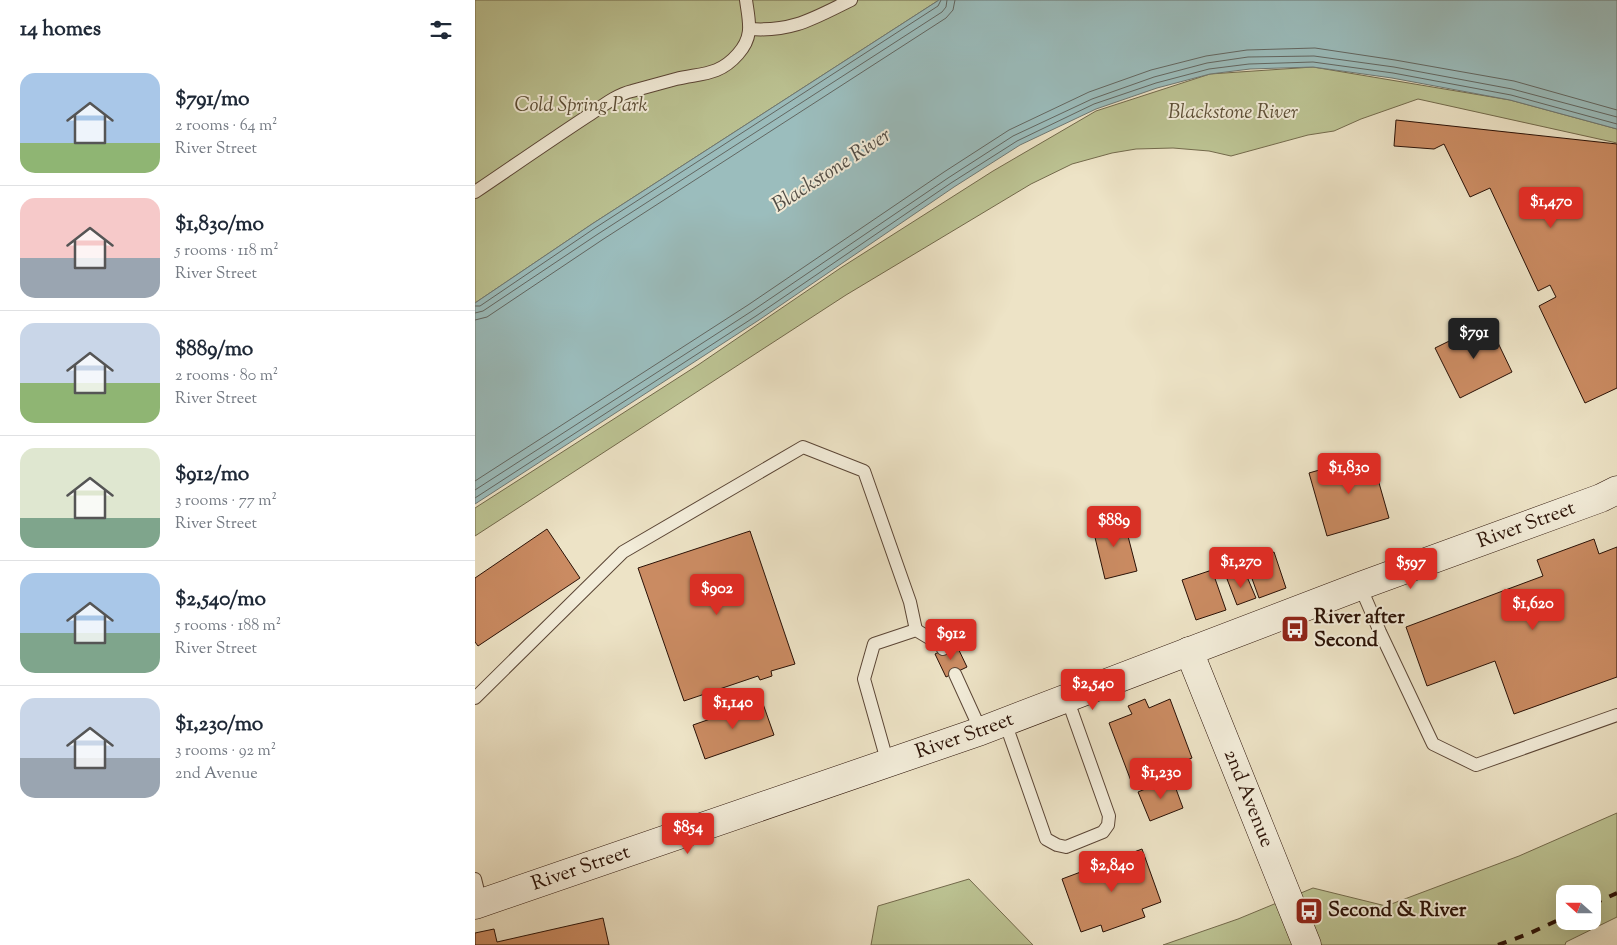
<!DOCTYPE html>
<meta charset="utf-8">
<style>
:root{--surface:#fff;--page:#f6f6f7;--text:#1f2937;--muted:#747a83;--line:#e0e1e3;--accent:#d93025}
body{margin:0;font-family:"Sorts Mill Goudy",serif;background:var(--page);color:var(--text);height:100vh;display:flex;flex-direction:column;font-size:19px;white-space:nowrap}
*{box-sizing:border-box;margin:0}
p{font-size:16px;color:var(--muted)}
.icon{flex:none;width:28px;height:28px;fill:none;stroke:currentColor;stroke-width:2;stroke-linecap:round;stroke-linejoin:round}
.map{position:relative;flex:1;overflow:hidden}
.side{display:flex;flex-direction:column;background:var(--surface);width:475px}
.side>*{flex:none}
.needle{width:32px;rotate:291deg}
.controls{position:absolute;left:1081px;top:885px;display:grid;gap:10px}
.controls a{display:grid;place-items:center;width:45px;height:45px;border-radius:10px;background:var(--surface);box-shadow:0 5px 20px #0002;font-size:25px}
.price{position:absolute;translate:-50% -42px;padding:0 11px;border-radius:5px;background:var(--accent);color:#fff;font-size:16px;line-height:32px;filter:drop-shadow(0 1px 2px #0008)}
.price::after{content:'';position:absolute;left:50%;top:30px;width:15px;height:11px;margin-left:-8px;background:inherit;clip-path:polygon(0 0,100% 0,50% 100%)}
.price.on{background:#222;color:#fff}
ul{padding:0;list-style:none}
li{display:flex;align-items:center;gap:15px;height:125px;padding:0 20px}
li+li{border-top:1px solid var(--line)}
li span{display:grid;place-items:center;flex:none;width:140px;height:100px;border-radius:15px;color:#555}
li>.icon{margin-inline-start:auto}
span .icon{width:60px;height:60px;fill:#fffc;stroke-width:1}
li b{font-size:21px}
h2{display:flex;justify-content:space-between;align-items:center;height:60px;padding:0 20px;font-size:21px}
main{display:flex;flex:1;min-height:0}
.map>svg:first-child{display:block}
.green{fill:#bcc393;stroke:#736a4c;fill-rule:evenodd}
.water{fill:#9bbdbd;stroke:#6e7874}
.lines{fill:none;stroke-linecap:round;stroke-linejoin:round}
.shore{stroke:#626762;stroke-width:1}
.building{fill:#ca8b62;stroke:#2a1106}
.lane-casing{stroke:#5b4636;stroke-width:14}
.secondary-casing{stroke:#2a1106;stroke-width:29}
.lane{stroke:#f3edda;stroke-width:12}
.secondary{stroke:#f3edda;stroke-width:28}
.rail{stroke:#2a1106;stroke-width:4;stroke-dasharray:9 9;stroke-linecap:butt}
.labels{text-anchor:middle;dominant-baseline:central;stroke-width:4;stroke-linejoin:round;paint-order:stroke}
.park-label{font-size:20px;font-style:italic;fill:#5d4f37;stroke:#f3edda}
.street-label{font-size:20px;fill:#2a1106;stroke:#f3edda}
.poi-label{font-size:20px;font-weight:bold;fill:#2a1106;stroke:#f3edda;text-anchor:start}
.water-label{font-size:21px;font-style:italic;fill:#524d46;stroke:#f3edda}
</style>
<main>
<section class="side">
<h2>14 homes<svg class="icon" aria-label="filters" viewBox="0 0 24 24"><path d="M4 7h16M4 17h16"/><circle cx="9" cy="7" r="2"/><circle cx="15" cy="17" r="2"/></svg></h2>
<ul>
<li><span style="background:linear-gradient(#a9c7e8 70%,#8fb573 0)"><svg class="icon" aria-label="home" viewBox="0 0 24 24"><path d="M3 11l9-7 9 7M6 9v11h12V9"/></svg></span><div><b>$791/mo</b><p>2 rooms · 64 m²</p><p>River Street</p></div></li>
<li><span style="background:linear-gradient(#f6c9c9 60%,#9aa5b1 0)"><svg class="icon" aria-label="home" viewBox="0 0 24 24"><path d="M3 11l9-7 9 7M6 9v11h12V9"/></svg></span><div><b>$1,830/mo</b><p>5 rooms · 118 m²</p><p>River Street</p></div></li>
<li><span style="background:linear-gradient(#c9d6e8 60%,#8fb573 0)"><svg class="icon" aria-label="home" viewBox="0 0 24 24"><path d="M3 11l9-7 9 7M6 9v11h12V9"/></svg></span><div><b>$889/mo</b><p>2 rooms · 80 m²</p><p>River Street</p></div></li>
<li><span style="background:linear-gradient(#dfe7d0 70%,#7fa58c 0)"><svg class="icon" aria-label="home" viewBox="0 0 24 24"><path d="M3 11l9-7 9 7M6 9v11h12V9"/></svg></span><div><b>$912/mo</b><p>3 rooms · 77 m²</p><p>River Street</p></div></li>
<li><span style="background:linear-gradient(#a9c7e8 60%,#7fa58c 0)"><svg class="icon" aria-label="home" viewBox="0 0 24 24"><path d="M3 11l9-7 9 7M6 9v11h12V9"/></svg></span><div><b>$2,540/mo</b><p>5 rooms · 188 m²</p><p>River Street</p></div></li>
<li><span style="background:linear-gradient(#c9d6e8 60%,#9aa5b1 0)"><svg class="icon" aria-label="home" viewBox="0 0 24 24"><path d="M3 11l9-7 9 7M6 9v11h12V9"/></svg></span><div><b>$1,230/mo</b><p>3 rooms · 92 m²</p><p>2nd Avenue</p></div></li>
</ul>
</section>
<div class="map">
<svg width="1142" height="945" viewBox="0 0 1142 945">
<rect width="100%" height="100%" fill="#ede3c6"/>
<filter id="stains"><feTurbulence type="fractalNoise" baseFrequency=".004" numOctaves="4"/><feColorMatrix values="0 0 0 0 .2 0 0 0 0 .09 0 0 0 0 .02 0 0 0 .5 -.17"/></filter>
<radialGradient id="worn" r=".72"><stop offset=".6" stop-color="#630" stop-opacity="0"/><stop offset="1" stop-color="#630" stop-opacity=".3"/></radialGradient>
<g class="green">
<polygon points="0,0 464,0 117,224 0,303"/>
<polygon points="838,67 1035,100 1142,129 1142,143 943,99 886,119 859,131 833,135 756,156 734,151 698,148 661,149 637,153 597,164 556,184 371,295 0,536 0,508 223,365 367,267 518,171 621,111 735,74"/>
<path d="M 1142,813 L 1142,917 L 1091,942 L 1090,945 L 688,945 L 763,919 L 838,888 L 911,906 L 1044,856 ZM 1090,894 L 1118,894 L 1118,921 L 1090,921 Z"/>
<polygon points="494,879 558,945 396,945 403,906"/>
</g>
<polygon class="water" points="464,0 1142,0 1142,129 1035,100 917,78 838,67 775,69 735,74 682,88 621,109 545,145 479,187 284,320 0,504 0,303 117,224"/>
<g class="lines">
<g class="shore">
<polyline points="0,306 5,306 120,228 463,6 466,0"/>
<polyline points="0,313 8,311 123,234 467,12 471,7 472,0"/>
<polyline points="0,320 12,317 127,240 471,18 478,10 480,0"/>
<polyline points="0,481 273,305 469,172 534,130 614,92 676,70 731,56 772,50 840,48 920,60 1039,81 1142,110"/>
<polyline points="0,490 277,311 473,178 538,136 617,99 679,77 732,63 773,57 839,56 919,67 1037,89 1142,117"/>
<polyline points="0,498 281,316 476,183 542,141 619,104 681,83 734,69 774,64 838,62 918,73 1036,95 1142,124"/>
</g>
</g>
<g class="building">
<polygon points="921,120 1142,144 1142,388 1110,403 1064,306 1081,297 1075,285 1063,291 1015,188 995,197 969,144 959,149 919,146"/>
<polygon points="1013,322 1037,372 985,398 960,348"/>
<polygon points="896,455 914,518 852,536 834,473"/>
<polygon points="648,517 662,571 630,579 617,525"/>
<polygon points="72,529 105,578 3,646 0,642 0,578"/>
<polygon points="275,531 320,664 296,671 297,676 285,680 283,676 209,701 163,568"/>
<polygon points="1119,539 1124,554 1142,547 1142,677 1039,714 1020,661 952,686 931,627 1068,576 1062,560"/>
<polygon points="799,552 811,588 784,598 771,562"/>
<polygon points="737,570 751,610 721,620 707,580"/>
<polygon points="770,572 781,598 762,605 752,579"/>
<polygon points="481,644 492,667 471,677 460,654"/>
<polygon points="670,699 674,708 695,699 717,758 656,781 634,723 657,714 653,706"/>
<polygon points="287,701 299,735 230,759 218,725"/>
<polygon points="697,778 708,808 675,821 663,792"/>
<polygon points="667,849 686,902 667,909 670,917 628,932 626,925 606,932 587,879"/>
<polygon points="128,918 134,945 0,945 0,933 19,929 22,942"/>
</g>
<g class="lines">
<defs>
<g id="lane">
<path d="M 275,29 C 318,32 339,18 376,0"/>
<path d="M 0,192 C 37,167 73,142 111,117 C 125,108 140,95 157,91 C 172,87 186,83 201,79 C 226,73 244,76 263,54 C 279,36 274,22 271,0"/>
<polyline points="885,586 905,632 958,744 1001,765 1142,715"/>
<polyline points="480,674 506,731"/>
<polyline points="0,698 148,552 328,447 389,471 435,602 441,630"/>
<polyline points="530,722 571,839 582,845 591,847 628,832 633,825 634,816 592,698"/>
<polyline points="413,764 389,679 399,644 441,630 466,645 468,649"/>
<polyline points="0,879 6,903"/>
</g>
<g id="secondary">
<path id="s1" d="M 714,651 L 832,945"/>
<path id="s2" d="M 0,905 L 506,731 L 885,586 L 1126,498 L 1142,490"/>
</g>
</defs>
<use href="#lane" class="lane-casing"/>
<use href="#secondary" class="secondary-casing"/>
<use href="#lane" class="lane"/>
<use href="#secondary" class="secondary"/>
<g class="rail">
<polyline points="1118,904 1142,893"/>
<polyline points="1023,945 1053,934 1090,917"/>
</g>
</g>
<defs>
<symbol id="bus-square" viewBox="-11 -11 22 22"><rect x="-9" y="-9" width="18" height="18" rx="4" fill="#8f2418" stroke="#f3edda"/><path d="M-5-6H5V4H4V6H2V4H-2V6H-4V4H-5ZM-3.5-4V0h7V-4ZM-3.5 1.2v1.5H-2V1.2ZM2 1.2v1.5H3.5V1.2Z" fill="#fff"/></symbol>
</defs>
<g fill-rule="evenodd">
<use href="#bus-square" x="804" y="613" width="32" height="32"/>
<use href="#bus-square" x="818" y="895" width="32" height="32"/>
</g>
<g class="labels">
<g class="park-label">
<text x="106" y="106">Cold Spring Park</text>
<text x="758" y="113">Blackstone River</text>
</g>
<g class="street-label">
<text stroke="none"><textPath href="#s2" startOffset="1118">River Street</textPath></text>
<text stroke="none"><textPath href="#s2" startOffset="518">River Street</textPath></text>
<text stroke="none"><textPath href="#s1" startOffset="159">2nd Avenue</textPath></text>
<text stroke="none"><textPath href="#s2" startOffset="112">River Street</textPath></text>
</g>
<g class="poi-label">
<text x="839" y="618">River after<tspan x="839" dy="23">Second</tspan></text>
<text x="853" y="911">Second &amp; River</text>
</g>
<g class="water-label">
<text transform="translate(357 171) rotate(-33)">Blackstone River</text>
</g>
</g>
<rect width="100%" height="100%" filter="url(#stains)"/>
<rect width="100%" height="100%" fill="url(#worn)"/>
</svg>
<div class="controls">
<a><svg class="needle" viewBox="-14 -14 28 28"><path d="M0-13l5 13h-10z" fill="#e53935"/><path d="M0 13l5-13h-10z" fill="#747a83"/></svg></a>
</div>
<b class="price" style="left:1076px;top:229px">$1,470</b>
<b class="price on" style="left:999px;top:360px">$791</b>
<b class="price" style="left:874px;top:495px">$1,830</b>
<b class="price" style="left:639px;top:548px">$889</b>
<b class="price" style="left:766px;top:589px">$1,270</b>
<b class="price" style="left:936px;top:590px">$597</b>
<b class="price" style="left:242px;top:616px">$902</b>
<b class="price" style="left:1058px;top:631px">$1,620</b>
<b class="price" style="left:476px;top:661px">$912</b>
<b class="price" style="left:618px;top:711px">$2,540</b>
<b class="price" style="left:258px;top:730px">$1,140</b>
<b class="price" style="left:686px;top:800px">$1,230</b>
<b class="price" style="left:213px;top:855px">$854</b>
<b class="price" style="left:637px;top:893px">$2,840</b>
</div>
</main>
